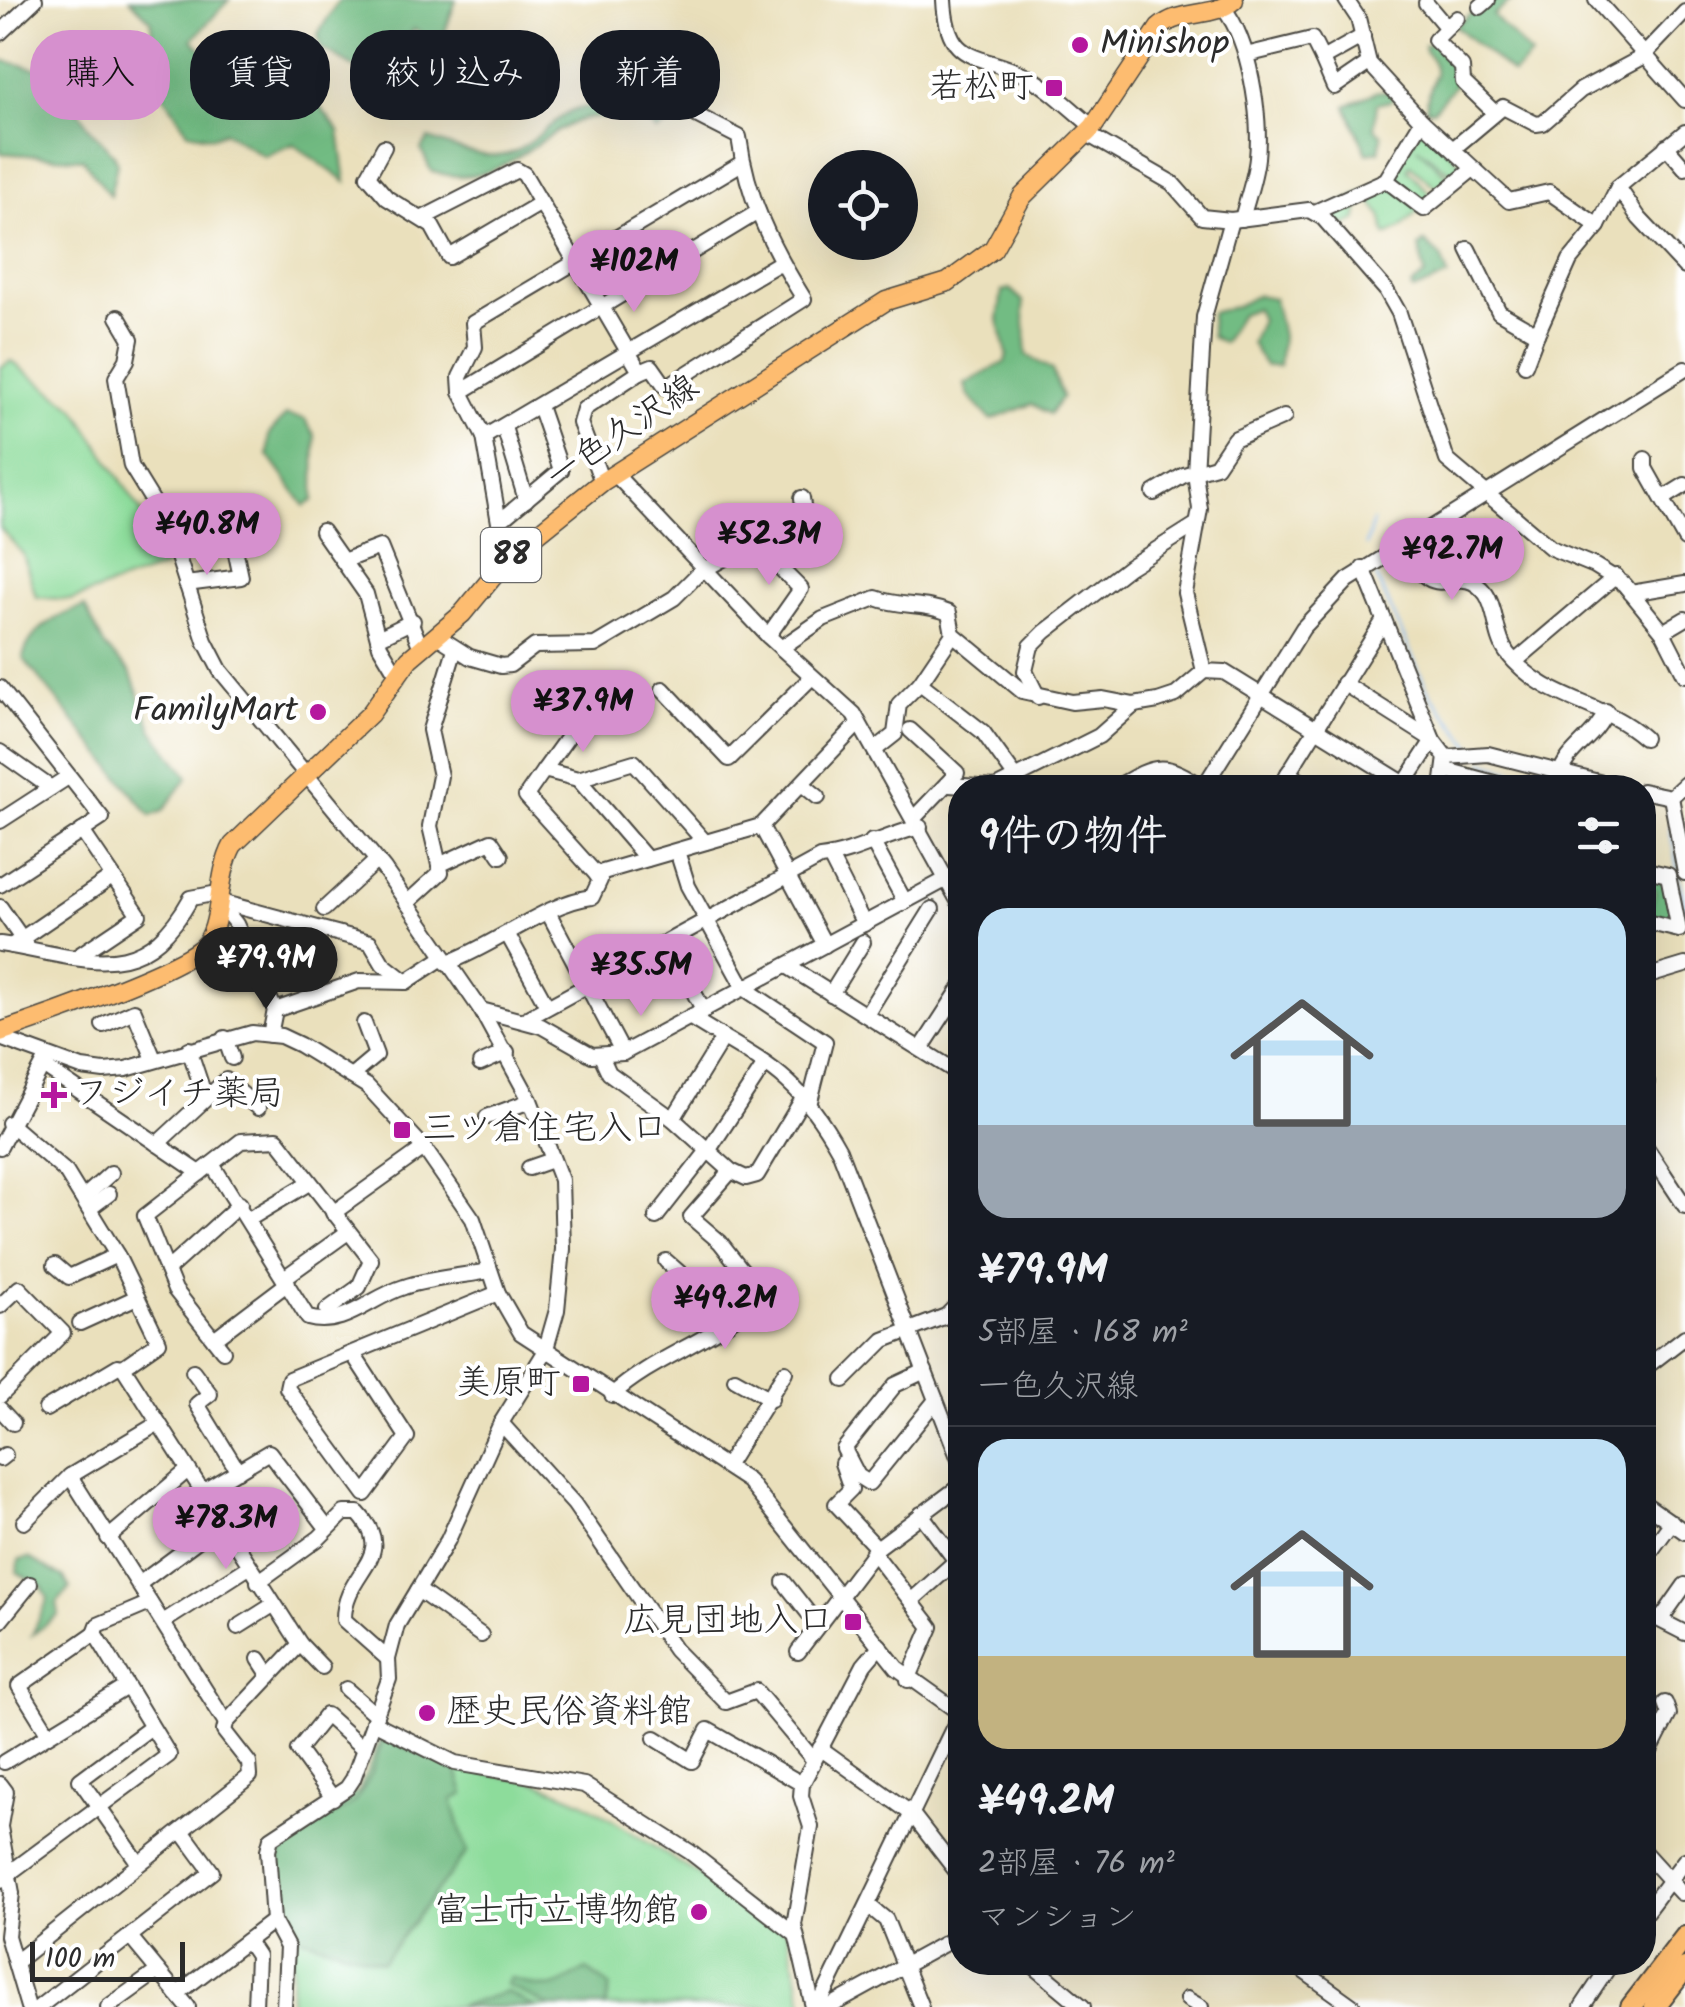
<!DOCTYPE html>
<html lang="ja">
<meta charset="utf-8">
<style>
:root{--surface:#171b24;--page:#20242c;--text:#f1f3f6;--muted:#9ea1a6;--line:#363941;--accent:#d690ce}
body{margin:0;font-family:Kalam,"Klee One",sans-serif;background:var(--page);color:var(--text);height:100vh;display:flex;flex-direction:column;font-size:38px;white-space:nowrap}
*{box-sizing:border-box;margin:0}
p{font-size:32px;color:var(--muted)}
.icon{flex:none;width:55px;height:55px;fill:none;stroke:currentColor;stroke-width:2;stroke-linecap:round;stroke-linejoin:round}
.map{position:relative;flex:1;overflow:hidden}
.sheet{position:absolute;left:948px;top:775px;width:708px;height:1200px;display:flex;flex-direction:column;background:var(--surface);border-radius:40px;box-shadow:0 10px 40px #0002}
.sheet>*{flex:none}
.guide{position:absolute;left:30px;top:30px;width:768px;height:90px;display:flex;gap:20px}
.tools{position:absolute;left:808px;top:150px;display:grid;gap:20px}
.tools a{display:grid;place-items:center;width:110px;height:110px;border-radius:50%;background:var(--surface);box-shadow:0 10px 40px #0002;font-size:50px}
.scale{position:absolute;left:30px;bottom:25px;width:155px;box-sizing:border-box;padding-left:10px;border:5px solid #2b2b2b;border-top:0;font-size:28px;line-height:35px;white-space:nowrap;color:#2b2b2b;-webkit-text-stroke:8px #fff;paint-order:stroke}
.price{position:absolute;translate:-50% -85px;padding:0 22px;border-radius:35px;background:var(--accent);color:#111;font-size:32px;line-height:65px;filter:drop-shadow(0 2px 5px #0008)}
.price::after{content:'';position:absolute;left:50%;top:60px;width:30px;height:22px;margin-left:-15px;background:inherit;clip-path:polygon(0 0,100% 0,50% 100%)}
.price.current{background:#222;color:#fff}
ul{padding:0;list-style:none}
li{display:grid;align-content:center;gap:20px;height:530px;padding:0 30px}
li+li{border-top:2px solid var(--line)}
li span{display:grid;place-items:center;height:310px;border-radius:30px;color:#555}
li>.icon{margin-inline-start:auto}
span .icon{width:180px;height:180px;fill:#fffc;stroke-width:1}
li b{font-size:42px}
h2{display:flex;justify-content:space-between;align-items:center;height:120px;padding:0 30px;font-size:42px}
.tag{padding:0 35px;border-radius:40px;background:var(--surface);box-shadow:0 10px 40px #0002;font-size:35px;line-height:90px}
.tag.current{background:var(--accent);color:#111}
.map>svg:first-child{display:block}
.green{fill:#8ddc9b;stroke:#5c8463;stroke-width:2.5}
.forest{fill:#72bc83;stroke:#4e7457;stroke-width:2.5}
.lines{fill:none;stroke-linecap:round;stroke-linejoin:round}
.stream{stroke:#81b8f0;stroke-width:2.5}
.minor-casing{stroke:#484641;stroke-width:18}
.major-casing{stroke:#484641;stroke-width:21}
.highway-casing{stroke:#484641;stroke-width:24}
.minor{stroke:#fff;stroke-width:14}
.major{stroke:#fdbc6f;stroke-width:18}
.highway{stroke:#fdbc6f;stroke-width:20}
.poi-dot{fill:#b5179e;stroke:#fff;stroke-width:4}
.labels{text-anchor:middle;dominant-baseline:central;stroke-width:8;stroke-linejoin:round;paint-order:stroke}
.shield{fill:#fff;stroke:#6b6b6b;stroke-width:2.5}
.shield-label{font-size:32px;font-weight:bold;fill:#2b2b2b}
.poi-label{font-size:35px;fill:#2b2b2b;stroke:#fff;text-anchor:end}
.street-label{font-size:35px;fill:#2b2b2b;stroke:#fff}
</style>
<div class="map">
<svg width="1685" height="2007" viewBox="0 0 1685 2007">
<rect width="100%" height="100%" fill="#fff"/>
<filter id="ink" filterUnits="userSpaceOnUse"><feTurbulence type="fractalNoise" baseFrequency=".01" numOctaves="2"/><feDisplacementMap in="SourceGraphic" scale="20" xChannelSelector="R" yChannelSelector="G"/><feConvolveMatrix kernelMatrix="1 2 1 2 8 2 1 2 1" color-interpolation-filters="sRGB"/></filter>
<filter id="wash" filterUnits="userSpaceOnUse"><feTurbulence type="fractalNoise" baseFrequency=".0048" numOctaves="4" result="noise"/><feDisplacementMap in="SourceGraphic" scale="40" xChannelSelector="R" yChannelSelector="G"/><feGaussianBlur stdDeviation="2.25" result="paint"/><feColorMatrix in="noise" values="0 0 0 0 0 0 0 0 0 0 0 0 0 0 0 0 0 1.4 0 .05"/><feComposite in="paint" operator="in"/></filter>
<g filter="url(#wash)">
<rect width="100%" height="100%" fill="#eae0bc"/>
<g class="green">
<polygon points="1422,125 1465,167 1456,177 1417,147 1453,181 1443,193 1410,165 1408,169 1432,196 1401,228 1386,235 1381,215 1370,200 1358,209 1357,220 1336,229 1319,213 1388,181"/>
<polygon points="11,361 75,408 174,563 72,600 36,597 23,554 0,528 0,368"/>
<polygon points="383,1733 455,1768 537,1782 582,1801 787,1931 804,2007 290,2007 293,1945 276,1860 280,1846 359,1791"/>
</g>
<g class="forest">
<polygon points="130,0 229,0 192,40 249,91 318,104 339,131 346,182 293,144 264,156 225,132 213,137 188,132 137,54 152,44 151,20"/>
<polygon points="339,0 456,0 441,43 414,29 403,44 402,70 364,73 321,48 318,34"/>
<polygon points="1488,0 1513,0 1493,15 1531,56 1513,74 1455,26"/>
<path d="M 1433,43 L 1458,72 L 1455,85 L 1434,109 L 1426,109 C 1427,84 1447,73 1425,51 L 1424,45 Z"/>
<path d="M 650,55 L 688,76 L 695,89 L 688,114 L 656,131 L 644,118 C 623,119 591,114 573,123 C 522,147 493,191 431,171 L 421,149 L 429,139 C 452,147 490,163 514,152 C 544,138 559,106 594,107 Z"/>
<polygon points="0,60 56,73 88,126 114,155 117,163 110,196 83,159 0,153"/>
<polygon points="1378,91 1396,92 1391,101 1377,104 1374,127 1382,135 1379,151 1367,153 1346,106"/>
<polygon points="1425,242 1441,257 1448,276 1413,291 1411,287 1425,275 1419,247"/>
<polygon points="1010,289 1023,301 1027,355 1052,370 1062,397 1050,414 1032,404 991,420 968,395 965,384 1005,362 1007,354 998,320 1002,291"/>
<polygon points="1257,295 1274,298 1282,336 1279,366 1265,366 1251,343 1261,320 1256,308 1241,314 1223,343 1211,336 1211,313 1237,306"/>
<polygon points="286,415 305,419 315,436 314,500 305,506 268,455 269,434"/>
<path d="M 85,607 L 105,647 L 130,672 L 153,731 L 188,777 L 163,811 L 151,816 L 23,658 C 29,630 59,614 85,607 Z"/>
<polygon points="1643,871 1666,877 1676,925 1643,918 1642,908 1651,907 1655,891 1643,878"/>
<polygon points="29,1558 64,1578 70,1588 57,1603 59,1615 32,1635 48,1599 42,1587 17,1572 19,1560"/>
<path d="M 384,1737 L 457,1771 L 464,1794 L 452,1800 L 467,1852 L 382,1962 L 292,1934 C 288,1912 272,1870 283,1849 C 294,1826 329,1820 348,1806 C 368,1792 375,1760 384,1737 Z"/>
<path d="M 586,1969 L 610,1986 L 606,2007 L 550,2007 L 506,1985 L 510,1978 C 548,1991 551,1991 586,1969 Z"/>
<polygon points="506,1992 535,2007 457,2007"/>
</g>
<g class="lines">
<g class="stream">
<polyline points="1366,545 1373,521"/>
<polyline points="1376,576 1429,693 1473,748"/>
<polyline points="1484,762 1534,779 1586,788"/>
<polyline points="1670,827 1685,913"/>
</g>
</g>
</g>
<g filter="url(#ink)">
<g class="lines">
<defs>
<g id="minor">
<path d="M 944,0 C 947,65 977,53 1025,75 C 1050,87 1071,110 1093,127"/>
<polyline points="1346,0 1358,18 1369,63 1422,121"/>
<polyline points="1596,0 1685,100"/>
<polyline points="1426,3 1447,28"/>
<polyline points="1480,7 1488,0"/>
<path d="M 1224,9 C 1250,41 1261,116 1257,158 C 1255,178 1247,199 1242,219"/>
<polyline points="1457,18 1435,40 1462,67 1463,82 1494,112"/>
<polyline points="0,33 35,0"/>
<polyline points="1246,55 1312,39 1322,59 1363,36"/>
<polyline points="1322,59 1334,87 1369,63"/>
<polyline points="1087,134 1172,183 1202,217 1231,220 1309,210 1323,218 1386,290 1399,313 1447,460 1551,548 1595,566 1624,584 1663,632 1685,675"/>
<polyline points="1666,146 1685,168"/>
<polyline points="384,147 368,176 387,198 432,226 449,257 541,203"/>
<polyline points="1454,148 1503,107 1536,124 1543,123 1581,90 1641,58 1685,12"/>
<polyline points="1386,180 1424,209 1473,169"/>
<polyline points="1618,187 1639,218 1685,267"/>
<polyline points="1315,212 1386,180 1422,121 1509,201 1549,192 1598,226 1618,187 1685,132"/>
<polyline points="423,218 517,170 524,174 640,372 584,409 580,423 602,482"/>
<polyline points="1231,220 1204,317 1195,473 1200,509 1185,593 1204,671 1224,672 1405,784"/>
<polyline points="1468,249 1499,312 1537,334 1570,260 1598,226"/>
<polyline points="118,317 131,339 127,360 116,378 131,466 168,526 205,641 220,670 384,869 481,1010 530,1100 561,1180 563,1249 557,1310 545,1352 501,1423 448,1540 397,1625 388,1659 389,1679 353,1779 347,1788 271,1838 268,1850 273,1921 287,1947 284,2007"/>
<polyline points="1525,365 1537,334"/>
<path d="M 640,372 L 652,367 L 666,387 L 804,299 C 771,246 747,198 739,137 L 696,115"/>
<polyline points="461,392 758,212"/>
<polyline points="504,427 526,500"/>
<polyline points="484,437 781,262"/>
<polyline points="1645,459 1645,468 1685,539"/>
<polyline points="615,474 768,636 854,714 960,904"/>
<polyline points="1154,493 1184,475 1216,466 1234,439 1284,417"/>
<polyline points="1664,498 1685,485"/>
<polyline points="499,522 561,470 539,406"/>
<polyline points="322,531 366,594 380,646 398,676"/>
<polyline points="754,542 801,589 768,636"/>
<path d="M 1405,542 C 1433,617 1456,555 1486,594 C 1497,610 1495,637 1507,653 C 1546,702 1600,699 1644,738"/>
<polyline points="511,555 501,534 484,437 461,392 460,377 475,347 473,323 742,163"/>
<polyline points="343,561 380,547 421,648"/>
<polyline points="1363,568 1433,740 1446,757 1442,788"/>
<polyline points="186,584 241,577 232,535"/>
<polyline points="1631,593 1685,584"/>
<polyline points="1663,632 1685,619"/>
<polyline points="953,634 920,683 983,732 1017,779"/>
<polyline points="437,636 470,657 501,666 510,665 535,646 595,645 674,598 700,572 754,542 805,520 802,498"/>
<polyline points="378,638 413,621"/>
<path d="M 781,648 L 823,619 L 876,598 C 901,608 924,602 949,613 L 953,634 L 1022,691 L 1072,702 L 1103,699 L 1134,705 L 1158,701 L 1176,695 L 1204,671"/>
<polyline points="1517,660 1616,576"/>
<polyline points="1343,683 1433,740 1402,788"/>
<polyline points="0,688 102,818 0,885"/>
<polyline points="663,689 729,759 811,678"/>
<polyline points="1038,697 1025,671 1031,646 1045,632 1129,567 1197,524"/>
<polyline points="910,730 957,773 914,818"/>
<polyline points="876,749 895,734 899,704 920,683"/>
<polyline points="0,752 51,788"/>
<polyline points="1446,757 1488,754 1622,788"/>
<polyline points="544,770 585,713"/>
<polyline points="1446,770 1513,788"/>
<polyline points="1288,773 1311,788"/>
<path d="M 1560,774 C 1567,749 1596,738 1606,711"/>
<polyline points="578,779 647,859"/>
<polyline points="802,784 818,797"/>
<polyline points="949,785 994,788"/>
<polyline points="995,788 1099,736 1134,705"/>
<path d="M 1115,788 C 1159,763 1162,761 1205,788"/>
<polyline points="1203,788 1303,628 1348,580 1685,369"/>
<polyline points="1279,788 1384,620"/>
<polyline points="1642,791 1671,797"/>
<polyline points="1671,797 1685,873"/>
<polyline points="1671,797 1685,784"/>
<polyline points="0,821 68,777"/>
<polyline points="761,826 825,945"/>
<polyline points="872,841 905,902"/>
<polyline points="677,851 688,886 744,988 825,1042 810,1101"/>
<polyline points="830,857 864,924"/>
<polyline points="439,865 430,826 440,776 430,730 455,649"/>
<polyline points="1642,869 1668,875 1679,930 1642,921"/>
<polyline points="596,874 761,826 859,723"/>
<polyline points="217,901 370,942 383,964 406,982"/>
<polyline points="218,901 236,924 275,1010"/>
<polyline points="407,903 441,872 439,865 491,841 501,856"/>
<polyline points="0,907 25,943"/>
<polyline points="324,909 376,861"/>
<polyline points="548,912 623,1053"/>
<polyline points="508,935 547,1006"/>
<polyline points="667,943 704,1011"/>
<path d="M 0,944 C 85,957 140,990 191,898 L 218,893"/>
<polyline points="11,946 112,877"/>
<polyline points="75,958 139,915 82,831"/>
<path d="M 447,963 C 494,946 548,902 592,897 L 600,880 L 596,874 L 526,796 L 544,770 L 578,779 L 634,762 L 705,842"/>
<polyline points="787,966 960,1074"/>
<polyline points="1642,978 1685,965"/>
<polyline points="831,994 863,942"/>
<polyline points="481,1010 541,1026 592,1055 623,1053 960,872"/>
<polyline points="866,1015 932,909"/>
<path d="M 691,1018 C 763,1063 796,1072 839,1150 L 960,1462"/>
<path d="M 524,1020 L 820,858 C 854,854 885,835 920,827"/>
<polyline points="103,1025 134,1011 154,1059"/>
<polyline points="270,1035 275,1010 359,981 406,982 444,957"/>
<polyline points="0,1038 82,1068 104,1071 126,1069 252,1033 281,1036 300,1045 367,1086 424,1148 473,1219 498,1293 521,1333 748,1481 897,1668 960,1713"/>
<polyline points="225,1038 232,1058"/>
<polyline points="189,1049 202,1088 209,1096"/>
<polyline points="921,1049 960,989"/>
<polyline points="602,1058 609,1073 673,1119 731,1171 746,1178 757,1175 805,1095"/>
<polyline points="480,1064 507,1052"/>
<polyline points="43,1066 200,1173"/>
<polyline points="1642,1072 1647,1082 1642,1085"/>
<polyline points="351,1076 376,1055 364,1023"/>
<polyline points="487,1117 530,1101"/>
<polyline points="673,1119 723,1038"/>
<polyline points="9,1123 66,1172 117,1255 159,1342 123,1367 300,1644 226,1723 224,1731 249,1763 250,1776 17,1961"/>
<polyline points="1642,1141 1685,1206"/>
<polyline points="157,1144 226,1080 258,1108"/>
<polyline points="0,1147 45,1061"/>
<path d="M 212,1164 L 308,1318 C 344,1328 371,1297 404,1287 C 430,1278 462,1276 490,1271"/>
<polyline points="529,1168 552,1160"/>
<polyline points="83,1198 111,1173"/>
<polyline points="89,1209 109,1194"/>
<polyline points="333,1213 424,1148"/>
<polyline points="656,1217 710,1148 765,1064"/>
<polyline points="249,1219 309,1183"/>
<polyline points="666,1261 706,1296 742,1270 720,1242 691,1217 731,1171"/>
<polyline points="55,1265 69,1277 117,1255"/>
<polyline points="167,1270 240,1204"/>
<polyline points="284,1278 348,1232"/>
<polyline points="0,1306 19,1288 63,1333 0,1396"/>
<polyline points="80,1323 137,1297"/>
<polyline points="214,1339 288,1283"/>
<polyline points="223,1351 175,1290 145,1216 241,1141 277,1139 371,1260 359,1287 327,1310"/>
<polyline points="353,1354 407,1437 365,1494 287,1388 289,1379 498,1293"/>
<polyline points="1642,1370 1685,1337"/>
<polyline points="193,1371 210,1394 197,1404 238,1471"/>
<polyline points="925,1371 895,1385 844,1449 858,1476 869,1483 936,1400"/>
<polyline points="735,1379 771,1399"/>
<polyline points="844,1380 884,1340 946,1316 960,1302"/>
<path d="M 612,1395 C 654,1357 710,1342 752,1304 L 742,1270"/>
<polyline points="0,1409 13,1423"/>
<polyline points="46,1409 118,1366 123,1367"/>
<polyline points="501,1423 574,1504 675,1650 726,1702 756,1691 812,1758"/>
<polyline points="157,1424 70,1476 226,1723"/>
<polyline points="0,1459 5,1455"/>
<polyline points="842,1463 851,1489 836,1504 877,1548"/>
<polyline points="727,1465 785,1372"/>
<polyline points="202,1492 269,1452 327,1528"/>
<polyline points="1642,1502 1685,1532"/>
<polyline points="24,1522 70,1476"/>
<polyline points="108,1538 188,1470"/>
<polyline points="873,1552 931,1627 908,1680"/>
<polyline points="1642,1563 1672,1522"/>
<path d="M 258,1582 L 319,1538 L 344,1513 L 358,1513 C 400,1558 343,1571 344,1620 L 388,1659"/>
<polyline points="784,1582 817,1624"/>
<polyline points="139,1584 221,1523"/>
<polyline points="418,1590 481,1635"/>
<polyline points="911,1601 956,1561 921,1514"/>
<polyline points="1642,1611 1685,1633"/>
<polyline points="1661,1619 1685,1585"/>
<polyline points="0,1621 30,1584"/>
<polyline points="163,1622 249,1567"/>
<polyline points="238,1627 273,1605"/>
<polyline points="300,1644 322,1667"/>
<polyline points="798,1652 877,1548 960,1486"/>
<polyline points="259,1659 270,1676"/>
<polyline points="346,1689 376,1715"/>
<polyline points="373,1722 455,1763 584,1785 690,1852 795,1934"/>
<polyline points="48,1733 19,1686 95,1633 98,1625 150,1603"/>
<polyline points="655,1738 692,1761 708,1730 802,1784"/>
<polyline points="820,1748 912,1814 960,1876"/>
<polyline points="4,1762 125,1688"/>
<polyline points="1642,1767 1669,1714 1665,1703"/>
<polyline points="0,1784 6,1792 0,1826"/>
<polyline points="333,1798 298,1750 326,1715 364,1749"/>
<polyline points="0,1827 12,1893 7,1936 28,2007"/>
<polyline points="1642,1850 1681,1893"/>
<polyline points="138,1862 80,1780 150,1728"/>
<polyline points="0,1880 169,1755 95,1633"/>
<polyline points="868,1905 886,1920 921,2007"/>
<polyline points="1642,1917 1685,1860"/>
<polyline points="131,1938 188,2007"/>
<polyline points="247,1941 257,1956 255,2007"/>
<polyline points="1029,1962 1083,2007"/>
<polyline points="1291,1962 1354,2007"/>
<polyline points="177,1994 273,1921"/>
<polyline points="1187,1999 1201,2007"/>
<polyline points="39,2007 212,1872 182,1831"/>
<polyline points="108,2007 158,1971"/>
<polyline points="813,2007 794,1925 811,1827 801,1796 802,1784 864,1665 880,1646"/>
<polyline points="818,2007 960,1714"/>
<polyline points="829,2007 960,1935"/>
<polyline points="1582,2007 1612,1962"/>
</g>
<path id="major" d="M 0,1032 C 36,1020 190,967 207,942 C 223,919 216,876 233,845 L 370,714 L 409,659 L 462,614 L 511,555 L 602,482 L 886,301 L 948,282 L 993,249 L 1022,197 L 1093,127 L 1159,28 C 1182,8 1212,19 1234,0"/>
<g id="highway">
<polyline points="1631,2007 1685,1937"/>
<polyline points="1655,2007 1685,1968"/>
</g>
</defs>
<use href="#minor" class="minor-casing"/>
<use href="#major" class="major-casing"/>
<use href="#highway" class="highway-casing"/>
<use href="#minor" class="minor"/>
<use href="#major" class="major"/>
<use href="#highway" class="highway"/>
</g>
</g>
<g class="poi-dot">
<circle cx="1080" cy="45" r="10"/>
<rect x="1044" y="78" width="20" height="20" rx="5"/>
<circle cx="318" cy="712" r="10"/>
<path d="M49 1080h10v10h10v10h-10v10h-10v-10h-10v-10h10z"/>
<rect x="392" y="1120" width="20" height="20" rx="5"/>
<rect x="571" y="1374" width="20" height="20" rx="5"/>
<rect x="843" y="1612" width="20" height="20" rx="5"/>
<circle cx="427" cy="1713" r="10"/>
<circle cx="699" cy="1912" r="10"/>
</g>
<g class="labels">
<rect class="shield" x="481" y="528" width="60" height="54" rx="8"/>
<g class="shield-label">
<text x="511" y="555">88</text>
</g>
<g class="poi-label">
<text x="1100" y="45" text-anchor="start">Minishop</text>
<text x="1034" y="88">若松町</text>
<text x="298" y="712">FamilyMart</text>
<text x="74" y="1095" text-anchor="start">フジイチ薬局</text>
<text x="422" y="1130" text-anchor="start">三ツ倉住宅入口</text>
<text x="561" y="1384">美原町</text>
<text x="833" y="1622">広見団地入口</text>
<text x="447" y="1713" text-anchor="start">歴史民俗資料館</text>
<text x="679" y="1912">富士市立博物館</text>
</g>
<g class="street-label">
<text transform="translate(623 433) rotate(-34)">一色久沢線</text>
</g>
</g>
</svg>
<div class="tools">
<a><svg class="icon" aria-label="locate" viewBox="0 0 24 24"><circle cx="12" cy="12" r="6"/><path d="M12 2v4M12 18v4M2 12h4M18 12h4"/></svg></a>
</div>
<div class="scale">100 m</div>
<b class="price" style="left:634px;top:315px">¥102M</b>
<b class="price" style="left:207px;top:578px">¥40.8M</b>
<b class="price" style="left:769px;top:588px">¥52.3M</b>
<b class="price" style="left:1452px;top:603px">¥92.7M</b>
<b class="price" style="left:583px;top:755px">¥37.9M</b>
<b class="price current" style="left:266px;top:1012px">¥79.9M</b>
<b class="price" style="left:641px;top:1019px">¥35.5M</b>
<b class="price" style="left:725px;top:1352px">¥49.2M</b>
<b class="price" style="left:226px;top:1572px">¥78.3M</b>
<div class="guide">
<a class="tag current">購入</a>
<a class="tag">賃貸</a>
<a class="tag">絞り込み</a>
<a class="tag">新着</a>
</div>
<section class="sheet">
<h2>9件の物件<svg class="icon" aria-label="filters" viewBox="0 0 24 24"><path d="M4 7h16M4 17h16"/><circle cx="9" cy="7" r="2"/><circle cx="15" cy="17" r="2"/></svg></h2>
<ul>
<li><span style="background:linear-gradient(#bfe0f5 70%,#9aa5b1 0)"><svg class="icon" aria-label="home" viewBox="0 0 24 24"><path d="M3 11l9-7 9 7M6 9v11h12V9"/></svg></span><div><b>¥79.9M</b><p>5部屋 · 168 m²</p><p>一色久沢線</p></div></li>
<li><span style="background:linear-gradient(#bfe0f5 70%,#c2b280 0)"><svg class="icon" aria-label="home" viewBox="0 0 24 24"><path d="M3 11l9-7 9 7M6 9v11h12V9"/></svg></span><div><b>¥49.2M</b><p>2部屋 · 76 m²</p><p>マンション</p></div></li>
</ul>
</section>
</div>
